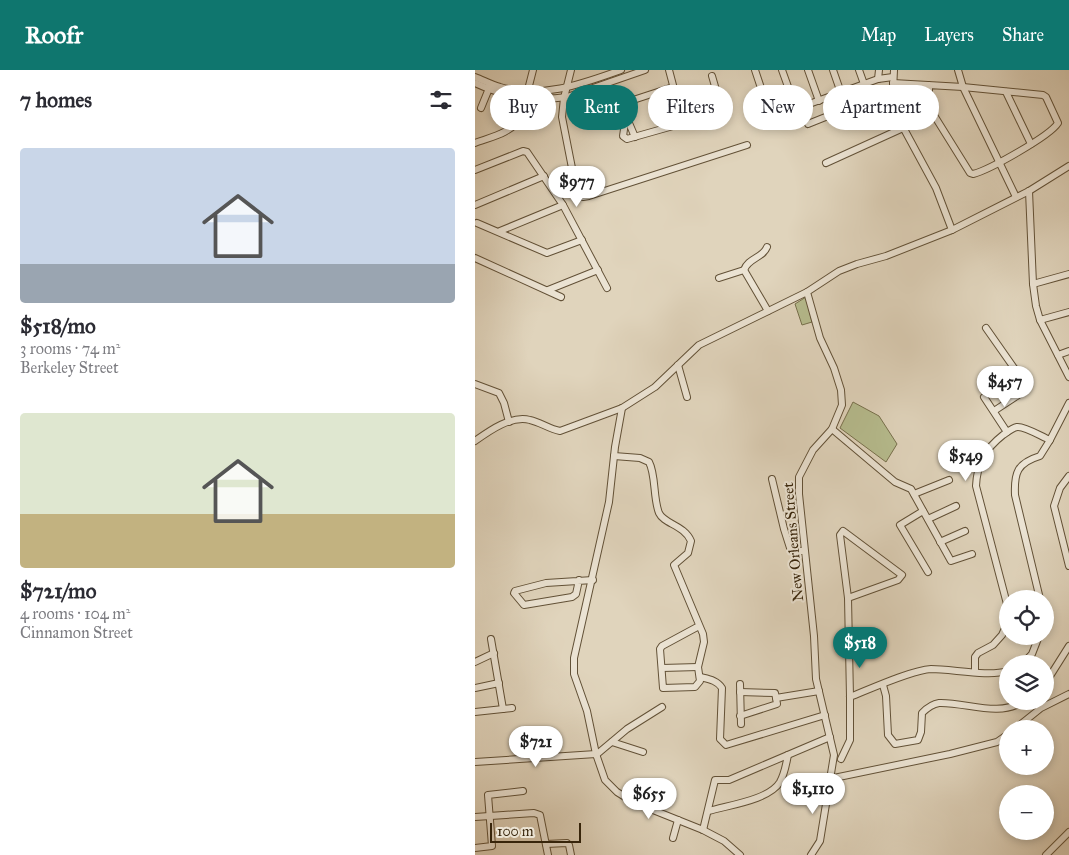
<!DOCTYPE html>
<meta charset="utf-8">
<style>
:root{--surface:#fff;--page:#f7f7f7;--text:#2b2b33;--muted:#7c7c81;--accent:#0f766e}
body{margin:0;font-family:"IM FELL Great Primer",serif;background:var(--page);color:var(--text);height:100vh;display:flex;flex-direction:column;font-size:19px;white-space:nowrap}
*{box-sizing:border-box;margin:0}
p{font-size:16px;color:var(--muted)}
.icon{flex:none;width:28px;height:28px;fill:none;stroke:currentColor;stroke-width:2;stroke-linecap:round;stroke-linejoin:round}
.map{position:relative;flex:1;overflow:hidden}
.panel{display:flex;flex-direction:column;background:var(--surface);width:475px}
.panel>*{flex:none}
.guide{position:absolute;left:15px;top:15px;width:475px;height:45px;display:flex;gap:10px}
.tools{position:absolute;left:524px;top:520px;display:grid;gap:10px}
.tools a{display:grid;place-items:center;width:55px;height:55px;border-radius:50%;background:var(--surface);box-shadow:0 2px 8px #0003;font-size:25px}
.scale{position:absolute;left:15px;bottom:12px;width:91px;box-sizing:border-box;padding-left:5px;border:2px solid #38250b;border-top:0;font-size:14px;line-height:18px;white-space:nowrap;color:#38250b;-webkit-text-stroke:4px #ebe3d3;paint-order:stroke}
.price{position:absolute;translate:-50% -42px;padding:0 11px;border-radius:18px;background:#fff;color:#222;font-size:16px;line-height:32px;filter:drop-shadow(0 1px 2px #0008)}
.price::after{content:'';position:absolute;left:50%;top:30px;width:15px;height:11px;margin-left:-8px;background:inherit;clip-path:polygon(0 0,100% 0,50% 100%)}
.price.active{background:var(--accent);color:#fff}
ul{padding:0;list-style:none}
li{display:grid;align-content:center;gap:10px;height:265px;padding:0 20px}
li span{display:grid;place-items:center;height:155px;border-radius:5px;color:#555}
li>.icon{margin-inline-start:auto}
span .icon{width:90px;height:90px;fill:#fffc;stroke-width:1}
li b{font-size:21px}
h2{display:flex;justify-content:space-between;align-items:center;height:60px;padding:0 20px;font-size:21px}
.pill{padding:0 18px;border-radius:22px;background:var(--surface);box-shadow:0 2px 8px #0003;font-size:18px;line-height:45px}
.pill.active{background:var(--accent);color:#fff}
header{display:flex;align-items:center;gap:30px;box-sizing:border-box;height:70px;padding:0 25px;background:var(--accent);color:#fff}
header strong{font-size:24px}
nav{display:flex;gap:28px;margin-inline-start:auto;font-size:18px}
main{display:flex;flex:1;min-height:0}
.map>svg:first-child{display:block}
.green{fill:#b6bc8e;stroke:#77704c}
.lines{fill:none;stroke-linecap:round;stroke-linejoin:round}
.street-casing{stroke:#625137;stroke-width:8}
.street{stroke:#ebe3d3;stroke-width:6}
.labels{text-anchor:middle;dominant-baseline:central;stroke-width:4;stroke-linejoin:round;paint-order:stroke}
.street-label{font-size:15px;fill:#38250b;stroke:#ebe3d3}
</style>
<header>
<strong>Roofr</strong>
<nav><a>Map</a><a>Layers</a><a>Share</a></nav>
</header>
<main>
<section class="panel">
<h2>7 homes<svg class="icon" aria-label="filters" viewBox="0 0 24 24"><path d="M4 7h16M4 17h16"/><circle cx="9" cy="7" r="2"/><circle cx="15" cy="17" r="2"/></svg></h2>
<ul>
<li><span style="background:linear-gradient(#c9d6e8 75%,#9aa5b1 0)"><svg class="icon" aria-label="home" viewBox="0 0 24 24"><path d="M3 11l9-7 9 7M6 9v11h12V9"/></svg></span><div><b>$518/mo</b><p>3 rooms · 74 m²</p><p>Berkeley Street</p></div></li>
<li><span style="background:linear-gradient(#dfe7d0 65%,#c2b280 0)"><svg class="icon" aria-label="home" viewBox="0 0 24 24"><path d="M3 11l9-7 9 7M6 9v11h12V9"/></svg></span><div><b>$721/mo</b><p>4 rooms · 104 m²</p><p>Cinnamon Street</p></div></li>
</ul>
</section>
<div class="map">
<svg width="594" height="785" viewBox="0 0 594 785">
<rect width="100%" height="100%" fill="#e0d4bc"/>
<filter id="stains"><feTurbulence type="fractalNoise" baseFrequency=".004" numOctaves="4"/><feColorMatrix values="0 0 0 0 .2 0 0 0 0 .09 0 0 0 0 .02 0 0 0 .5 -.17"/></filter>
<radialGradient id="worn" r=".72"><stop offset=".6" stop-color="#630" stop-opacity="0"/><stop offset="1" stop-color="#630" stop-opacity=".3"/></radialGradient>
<g class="green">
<polygon points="331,227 337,252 327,255 320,234"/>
<polygon points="378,332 404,346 422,374 411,392 365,358"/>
</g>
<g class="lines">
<defs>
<g id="street">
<polyline points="96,0 89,28 87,47 97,98 105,125 108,127 114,126 272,75"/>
<polyline points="194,0 208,53"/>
<polyline points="280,0 294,42 301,46 403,9 418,7"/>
<polyline points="307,0 321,39"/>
<polyline points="333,0 344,31"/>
<polyline points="358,0 366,23"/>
<polyline points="384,0 389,14"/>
<polyline points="419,0 418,20 422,46 461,118 477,160"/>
<polyline points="483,0 488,17 541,127"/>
<path d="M 0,7 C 8,10 17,15 25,17 C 67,29 107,14 146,0"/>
<polyline points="403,9 404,0"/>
<path d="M 0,13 C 29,27 61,31 92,27 L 170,0"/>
<path d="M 418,13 L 488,17 L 568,25 L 571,27 L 583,53 C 575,66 514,100 498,104 L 495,103 L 457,42 L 454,32 L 454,15"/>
<polyline points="531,22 556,74"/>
<polyline points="6,38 15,16"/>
<polyline points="151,46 148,66 152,69 244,43 246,37 237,6"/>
<polyline points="333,54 418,20"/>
<polyline points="160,67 151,46 150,35 152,32 198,17"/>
<path d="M 0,73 C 16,67 37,63 46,47 L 58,0"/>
<polyline points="351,93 428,58"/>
<polyline points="0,100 48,81 52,82 88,135 132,218"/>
<polyline points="554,121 558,214 561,236 565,250 594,307"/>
<polyline points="0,135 69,106"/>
<polyline points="2,153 72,183 107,170"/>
<polyline points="25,161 88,135"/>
<polyline points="0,188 86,227"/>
<path d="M 269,200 C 273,188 288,188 292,177"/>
<polyline points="244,208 269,200 293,241"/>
<polyline points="558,214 594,204"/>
<polyline points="73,220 123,200"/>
<polyline points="565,250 594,242"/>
<polyline points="511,258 551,315 548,322 519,341"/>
<polyline points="583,285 594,281"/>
<polyline points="203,295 212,327"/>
<polyline points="0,314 24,323 29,333 34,352"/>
<polyline points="509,327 532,362"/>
<polyline points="147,338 140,377 134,432 99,588 99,604 112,641 121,684 130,710 142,722 158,732 228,760 249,771 265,785"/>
<polyline points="357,359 420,412 436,419 476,491 497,484"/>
<path d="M 0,371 C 14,361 36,345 55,350 C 65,352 74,359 85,361 L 147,338 L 180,317 L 224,275 L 332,222"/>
<path d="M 139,386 L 165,388 L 174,392 C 181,405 178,428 184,443 C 189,454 209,455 216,471 L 213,483 L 199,495 L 228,564 L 229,572 L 223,597 L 225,611 L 220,617 L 188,618 L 185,579 L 187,576 L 224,556"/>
<polyline points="594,406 585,418 579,436 594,496"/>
<polyline points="297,409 309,459 316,481 329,481"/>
<polyline points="439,424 474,410"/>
<polyline points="448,441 425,455 453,502"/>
<polyline points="453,449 481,436"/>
<polyline points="465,472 490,461"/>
<polyline points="104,510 101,524 97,527 49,535 39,523 40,521 71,513 118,510"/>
<path d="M 565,529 L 540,425 C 539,403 542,393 565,386 L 575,370 L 594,333"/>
<path d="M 532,534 L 501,416 C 502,394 510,379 528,365 C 531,363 537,358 542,357 C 550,356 567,367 575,370"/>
<polyline points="16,569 28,639"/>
<polyline points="0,592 19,583"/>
<polyline points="547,594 557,584 564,566"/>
<polyline points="187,598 223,597"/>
<polyline points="500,602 500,587 503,583 518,575 527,565 532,554"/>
<path d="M 225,607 C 233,609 242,610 247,618 L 245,669 L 251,675 L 350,645"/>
<polyline points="265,614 266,654"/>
<polyline points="570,614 594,576"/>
<path d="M 408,615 L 411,626 L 413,665 L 420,674 L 443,670 L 446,662 L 447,643 C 452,638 457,634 464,633 C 492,632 523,648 549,631"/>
<polyline points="0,618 24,613"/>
<polyline points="265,622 300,623 301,628 344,621"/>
<path d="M 375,627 C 395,619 437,600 456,599 C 477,599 514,607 532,601"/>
<polyline points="0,642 37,638"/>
<polyline points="265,646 302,634 301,628"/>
<polyline points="540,659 566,638 594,624"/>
<polyline points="137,672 168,682"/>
<polyline points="121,685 152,659 187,637"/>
<polyline points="366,689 375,670 375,627 373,528 365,465 368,461 427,505 423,510 373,528"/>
<polyline points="0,692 121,684"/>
<polyline points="354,709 475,684 522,672 532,665"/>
<path d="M 234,741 C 254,735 294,730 305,712 C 310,703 311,694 313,685"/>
<polyline points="0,747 59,743 65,745 73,785"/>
<polyline points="228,760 240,710 254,710 355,667"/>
<polyline points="198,768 203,750"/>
<polyline points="71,774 92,773 94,775 96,785"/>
<polyline points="0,778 17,776 13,725 48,721"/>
<polyline points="336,785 345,771 359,685 341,609 339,566 324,424 324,407 338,380 357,359 367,335 366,320 359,298 345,268 332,222 364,201 382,194 411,186 477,160 554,121 594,96"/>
<polyline points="571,785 594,762"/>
</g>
</defs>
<use href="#street" class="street-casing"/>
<use href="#street" class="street"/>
</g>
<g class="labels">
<g class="street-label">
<text transform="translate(318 472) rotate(-95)">New Orleans Street</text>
</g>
</g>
<rect width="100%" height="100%" filter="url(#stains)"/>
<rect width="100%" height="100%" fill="url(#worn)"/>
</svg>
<div class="tools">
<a><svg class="icon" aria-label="locate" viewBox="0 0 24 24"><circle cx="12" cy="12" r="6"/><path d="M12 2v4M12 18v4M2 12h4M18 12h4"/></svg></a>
<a><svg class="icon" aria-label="layers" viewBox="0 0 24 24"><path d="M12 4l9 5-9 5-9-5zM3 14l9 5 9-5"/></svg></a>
<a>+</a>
<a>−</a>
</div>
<div class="scale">100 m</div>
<b class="price" style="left:102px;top:138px">$977</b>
<b class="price" style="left:530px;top:338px">$457</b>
<b class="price" style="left:491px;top:412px">$549</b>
<b class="price active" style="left:385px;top:599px">$518</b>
<b class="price" style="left:61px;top:698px">$721</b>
<b class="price" style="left:338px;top:745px">$1,110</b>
<b class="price" style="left:174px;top:750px">$655</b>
<div class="guide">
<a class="pill">Buy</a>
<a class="pill active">Rent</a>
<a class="pill">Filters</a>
<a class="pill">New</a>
<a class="pill">Apartment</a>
</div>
</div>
</main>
